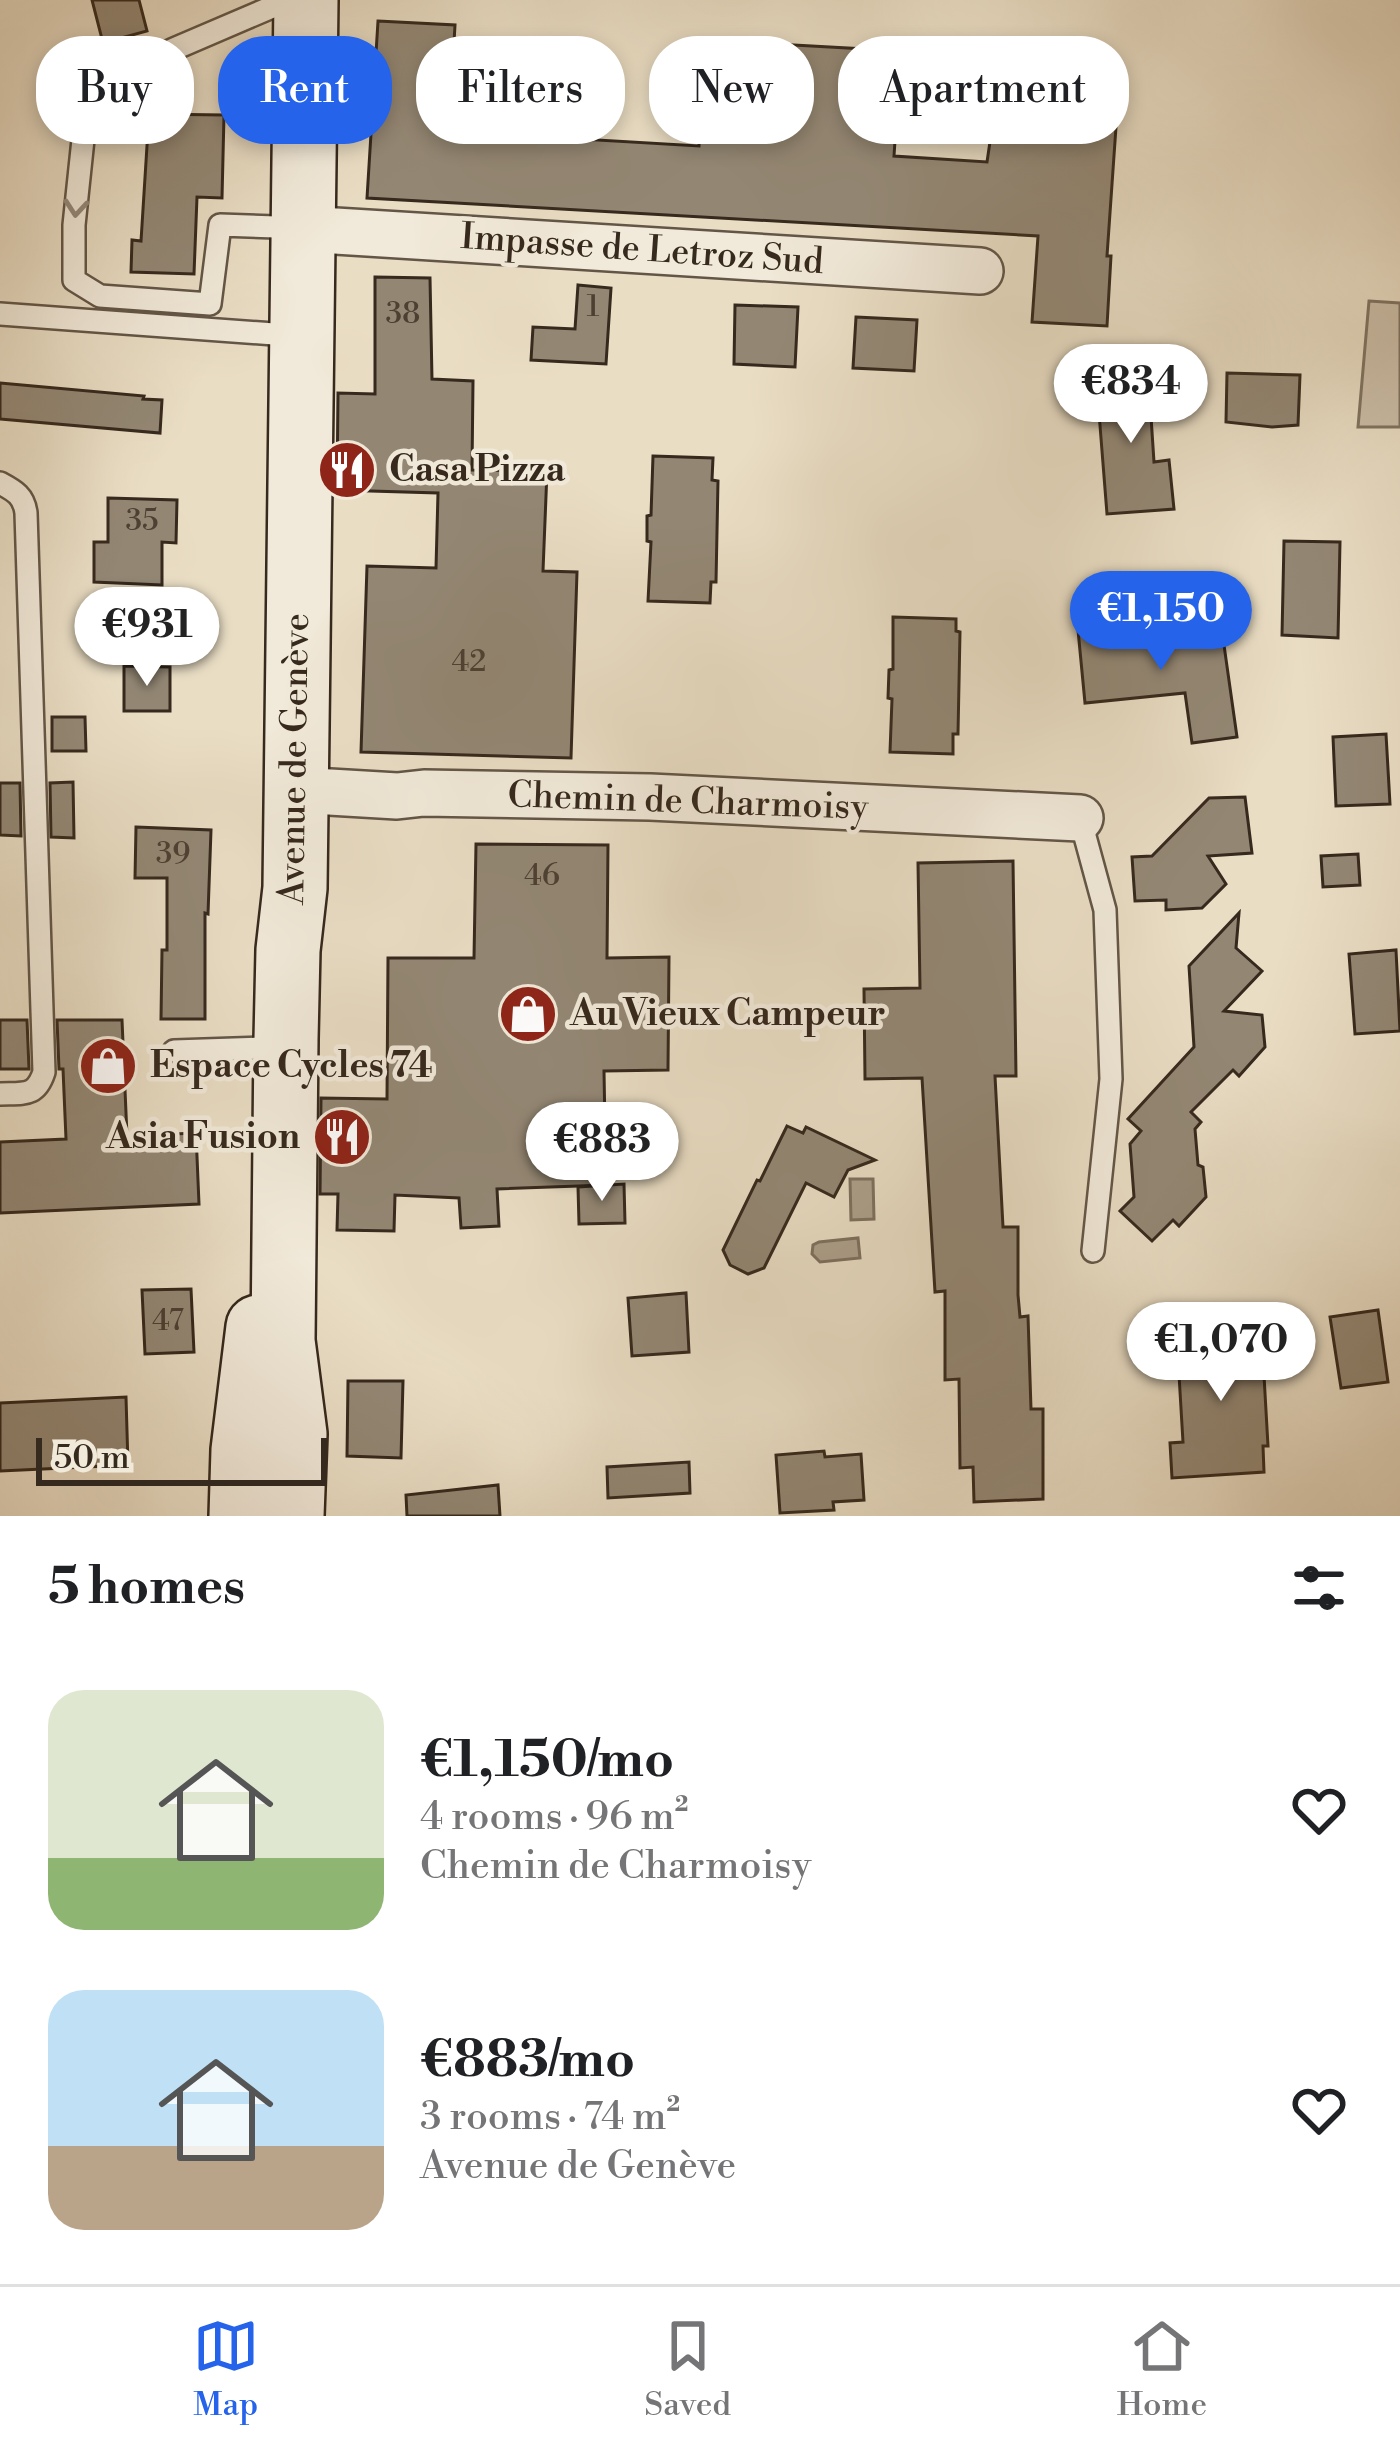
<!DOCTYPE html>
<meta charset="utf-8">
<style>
:root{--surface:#fff;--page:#f2f2f2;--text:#202124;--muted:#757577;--line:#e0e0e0;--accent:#2563eb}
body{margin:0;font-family:"Libre Bodoni",serif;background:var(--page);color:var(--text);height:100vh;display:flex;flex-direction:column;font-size:45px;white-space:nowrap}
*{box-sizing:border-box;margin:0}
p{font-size:39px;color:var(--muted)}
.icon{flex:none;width:66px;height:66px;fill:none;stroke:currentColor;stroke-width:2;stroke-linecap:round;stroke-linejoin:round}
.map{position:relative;height:1516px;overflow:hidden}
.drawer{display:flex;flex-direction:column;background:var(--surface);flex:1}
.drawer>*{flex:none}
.banner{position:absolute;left:36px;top:36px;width:1329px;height:108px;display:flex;gap:24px}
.scale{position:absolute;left:36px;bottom:30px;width:291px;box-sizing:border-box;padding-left:12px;border:6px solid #36291d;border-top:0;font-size:33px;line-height:42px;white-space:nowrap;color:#36291d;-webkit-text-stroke:9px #f1e9d9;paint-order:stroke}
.price{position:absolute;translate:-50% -102px;padding:0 27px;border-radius:42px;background:#fff;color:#222;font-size:39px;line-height:78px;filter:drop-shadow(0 3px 6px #0008)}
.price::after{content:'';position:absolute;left:50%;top:72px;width:36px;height:27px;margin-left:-18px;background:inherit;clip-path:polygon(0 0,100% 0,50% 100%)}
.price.current{background:var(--accent);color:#fff}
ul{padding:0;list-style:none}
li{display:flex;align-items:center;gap:36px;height:300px;padding:0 48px}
li span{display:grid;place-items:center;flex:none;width:336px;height:240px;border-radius:36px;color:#555}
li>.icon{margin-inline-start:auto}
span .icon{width:144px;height:144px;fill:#fffc;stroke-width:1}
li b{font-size:51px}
h2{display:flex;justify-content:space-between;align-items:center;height:144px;padding:0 48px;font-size:51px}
.pill{padding:0 42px;border-radius:48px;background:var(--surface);box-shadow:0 6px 18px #0003;font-size:42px;line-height:108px}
.pill.current{background:var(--accent);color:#fff}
.dock{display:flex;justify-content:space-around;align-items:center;height:168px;border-top:3px solid var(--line);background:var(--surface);font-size:33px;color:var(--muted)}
.dock a{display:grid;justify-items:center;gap:6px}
.dock .current{color:var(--accent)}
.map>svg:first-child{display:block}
.green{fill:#cbbea8;stroke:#807462;stroke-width:3}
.water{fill:#aca08b;stroke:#7d705f;stroke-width:3}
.building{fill:#938774;stroke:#36291d;stroke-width:3}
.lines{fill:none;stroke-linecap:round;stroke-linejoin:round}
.lane-casing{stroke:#635647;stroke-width:26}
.street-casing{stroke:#635647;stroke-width:50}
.secondary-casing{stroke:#36291d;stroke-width:68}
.lane{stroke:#f1e9d9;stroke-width:21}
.street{stroke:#f1e9d9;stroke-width:45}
.secondary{stroke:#f1e9d9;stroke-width:63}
.oneway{stroke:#94897b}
.labels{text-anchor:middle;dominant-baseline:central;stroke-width:9;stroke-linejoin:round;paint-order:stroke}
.number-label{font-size:30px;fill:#4d4033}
.street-label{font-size:36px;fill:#36291d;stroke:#f1e9d9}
.poi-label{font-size:36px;font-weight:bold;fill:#36291d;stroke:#f1e9d9;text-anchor:start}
</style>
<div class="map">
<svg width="1400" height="1516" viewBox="0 0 1400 1516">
<rect width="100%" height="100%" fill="#e9ddc4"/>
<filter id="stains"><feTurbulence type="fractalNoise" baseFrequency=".00167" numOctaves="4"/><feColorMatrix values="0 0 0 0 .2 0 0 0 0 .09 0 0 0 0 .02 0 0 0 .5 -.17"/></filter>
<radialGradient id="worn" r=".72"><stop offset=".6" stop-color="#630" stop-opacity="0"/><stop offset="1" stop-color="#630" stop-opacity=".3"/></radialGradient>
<polygon class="green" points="1369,301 1400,303 1400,427 1358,427"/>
<g class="water">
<polygon points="850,1179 873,1179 874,1219 851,1220"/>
<polygon points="858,1238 860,1258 820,1262 812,1254 813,1245 819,1242"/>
</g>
<g class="building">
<polygon points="92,0 139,0 147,31 103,43"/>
<polygon points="378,21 455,25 450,113 464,114 462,132 699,146 704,40 901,51 894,156 987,162 991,135 1043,136 1044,122 1116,127 1107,256 1111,256 1107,326 1032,322 1038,236 367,198"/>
<polygon points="149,114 224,115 222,198 197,197 194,274 131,272 132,240 141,241"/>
<polygon points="375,277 430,278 432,379 473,381 472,470 547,471 543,571 577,572 571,758 361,752 367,566 436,568 438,493 337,490 338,393 375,394"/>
<polygon points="578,285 611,288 606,364 531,360 533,327 575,329"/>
<polygon points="735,305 798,307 795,367 734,364"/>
<polygon points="856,317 917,320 914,371 853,368"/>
<polygon points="1148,371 1154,462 1169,460 1174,509 1107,514 1096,375"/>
<polygon points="1227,373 1300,375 1298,425 1272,427 1226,422"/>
<polygon points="0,383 144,396 143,399 162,400 160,433 0,419"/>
<polygon points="653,456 713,458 712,480 718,481 716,582 711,582 710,603 648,601 651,542 647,541 647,516 651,515"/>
<polygon points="108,498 177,500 176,543 162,542 162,585 94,582 94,542 108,542"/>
<polygon points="1284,541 1340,542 1338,638 1282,635"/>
<polygon points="893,617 956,619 956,631 960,632 958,734 953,734 953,754 890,752 892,699 888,698 889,670 893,669"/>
<polygon points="1185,624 1186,639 1223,638 1237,737 1192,743 1185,693 1085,703 1078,630 1137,625 1137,631"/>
<polygon points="124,666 170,667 170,711 124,711"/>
<polygon points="52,717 85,717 86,751 52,751"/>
<polygon points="1386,734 1390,804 1336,806 1333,737"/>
<polygon points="73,782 74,838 51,837 50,783"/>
<polygon points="0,783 20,783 21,836 0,835"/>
<polygon points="1245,797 1252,853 1208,856 1226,884 1202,908 1166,910 1166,900 1135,901 1132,857 1152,856 1209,798"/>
<polygon points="136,827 211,830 208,914 205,913 205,1019 161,1019 162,950 167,950 167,878 135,878"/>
<polygon points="476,844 608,845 607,958 669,957 668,1070 604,1071 606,1185 497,1189 499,1226 461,1228 459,1198 395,1195 394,1231 337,1230 338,1194 320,1194 321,1098 387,1099 388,958 474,958"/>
<polygon points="1358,854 1360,885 1323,887 1321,856"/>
<polygon points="1013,861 1016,1076 995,1076 1003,1227 1018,1227 1018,1295 1020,1317 1028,1316 1031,1409 1043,1409 1043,1499 974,1502 973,1467 960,1468 959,1379 945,1380 945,1291 935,1292 922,1078 865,1079 864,989 920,988 918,863"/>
<polygon points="1239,913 1236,948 1262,971 1224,1011 1262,1015 1265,1047 1239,1076 1233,1070 1191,1112 1201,1122 1195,1129 1198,1165 1203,1167 1206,1197 1179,1226 1173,1220 1152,1241 1120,1211 1134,1197 1130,1144 1141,1131 1128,1119 1194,1047 1189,966"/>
<polygon points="1396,950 1400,1031 1355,1034 1349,954"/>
<polygon points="0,1020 27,1020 29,1069 0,1069"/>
<polygon points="57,1020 122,1020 127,1136 196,1133 199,1204 0,1213 0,1142 66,1139 63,1069 59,1069"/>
<polygon points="787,1126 803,1133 806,1127 875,1160 848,1170 834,1197 806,1183 764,1268 748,1274 730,1265 723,1250 757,1180 760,1181"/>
<polygon points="624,1184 625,1223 579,1224 578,1187"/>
<polygon points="191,1289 194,1352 145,1354 142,1290"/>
<polygon points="686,1293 689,1352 632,1356 628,1298"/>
<polygon points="1378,1310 1388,1382 1341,1388 1330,1317"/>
<polygon points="1255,1322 1258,1359 1263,1358 1268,1446 1263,1446 1264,1472 1172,1478 1170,1443 1183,1442 1177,1341 1204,1340 1204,1325"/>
<polygon points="348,1381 403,1381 401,1458 347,1456"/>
<polygon points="126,1397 128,1465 0,1471 0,1403"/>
<polygon points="824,1451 825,1457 861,1454 864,1500 833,1502 834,1510 780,1513 776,1455"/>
<polygon points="689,1462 690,1493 608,1498 607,1467"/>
<polygon points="498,1485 500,1516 407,1516 406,1495"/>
</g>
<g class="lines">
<defs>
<g id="lane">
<polyline points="276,227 220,225 210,304 100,296 74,280 74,225 88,92 174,49 279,4"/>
<polyline points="0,314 274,334"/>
<path d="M 0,483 C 15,491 24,496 26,513 L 44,1072 C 36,1097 24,1093 0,1094"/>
<polyline points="1080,818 1105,910 1111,1079 1093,1251"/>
<polyline points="174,1051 263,1048"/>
</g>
<g id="street">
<polyline points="303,229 980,271"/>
<polyline points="296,790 397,796 424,793 650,797 1080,818"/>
</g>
<g id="secondary">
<polyline points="241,1516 243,1450 258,1327"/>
<polyline points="292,1516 295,1434 283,1341 286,1039 288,950 295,888 306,0"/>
</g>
</defs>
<use href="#lane" class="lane-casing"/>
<use href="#street" class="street-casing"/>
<use href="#secondary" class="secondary-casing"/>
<use href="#lane" class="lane"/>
<use href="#street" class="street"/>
<use href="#secondary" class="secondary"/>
</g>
<defs><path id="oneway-chevron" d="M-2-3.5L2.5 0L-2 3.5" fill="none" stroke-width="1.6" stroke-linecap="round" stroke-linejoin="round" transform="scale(3)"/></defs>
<use class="oneway" href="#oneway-chevron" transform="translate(76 208) rotate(95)"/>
<defs>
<symbol id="restaurant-disc" viewBox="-11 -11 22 22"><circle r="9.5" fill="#8f2418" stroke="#f1e9d9"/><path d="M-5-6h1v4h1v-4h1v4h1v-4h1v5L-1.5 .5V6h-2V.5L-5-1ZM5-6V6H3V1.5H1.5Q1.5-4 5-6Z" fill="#fff"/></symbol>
<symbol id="shop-disc" viewBox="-11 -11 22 22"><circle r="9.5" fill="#8f2418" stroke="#f1e9d9"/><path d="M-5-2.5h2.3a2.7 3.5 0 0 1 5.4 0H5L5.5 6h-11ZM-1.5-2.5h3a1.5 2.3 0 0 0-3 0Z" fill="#fff"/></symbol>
</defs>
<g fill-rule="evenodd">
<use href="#restaurant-disc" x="314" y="437" width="66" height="66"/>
<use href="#shop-disc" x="495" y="981" width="66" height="66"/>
<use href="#shop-disc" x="75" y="1033" width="66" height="66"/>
<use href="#restaurant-disc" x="309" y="1104" width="66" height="66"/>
</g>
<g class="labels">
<g class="number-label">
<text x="593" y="307">1</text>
<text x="403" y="314">38</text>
<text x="142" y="521">35</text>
<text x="469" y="662">42</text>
<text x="173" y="854">39</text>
<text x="542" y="876">46</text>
<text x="168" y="1321">47</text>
</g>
<g class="street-label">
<text transform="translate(642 250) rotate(4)">Impasse de Letroz Sud</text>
<text transform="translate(295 759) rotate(-89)">Avenue de Genève</text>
<text transform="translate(688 802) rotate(2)">Chemin de Charmoisy</text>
</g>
<g class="poi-label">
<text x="389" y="470">Casa Pizza</text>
<text x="570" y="1014">Au Vieux Campeur</text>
<text x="150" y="1066">Espace Cycles 74</text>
<text x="300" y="1137" text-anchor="end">Asia Fusion</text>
</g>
</g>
<rect width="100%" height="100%" filter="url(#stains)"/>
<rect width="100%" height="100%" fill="url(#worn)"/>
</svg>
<div class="scale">50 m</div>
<b class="price" style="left:1131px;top:446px">€834</b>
<b class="price current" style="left:1161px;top:673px">€1,150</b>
<b class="price" style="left:147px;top:689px">€931</b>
<b class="price" style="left:602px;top:1204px">€883</b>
<b class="price" style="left:1221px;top:1404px">€1,070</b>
<div class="banner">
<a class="pill">Buy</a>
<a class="pill current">Rent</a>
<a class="pill">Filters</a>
<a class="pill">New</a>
<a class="pill">Apartment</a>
</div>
</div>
<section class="drawer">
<h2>5 homes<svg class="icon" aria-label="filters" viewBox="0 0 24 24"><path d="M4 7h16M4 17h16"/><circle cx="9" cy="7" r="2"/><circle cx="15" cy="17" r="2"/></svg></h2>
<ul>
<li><span style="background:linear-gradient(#dfe7d0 70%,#8fb573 0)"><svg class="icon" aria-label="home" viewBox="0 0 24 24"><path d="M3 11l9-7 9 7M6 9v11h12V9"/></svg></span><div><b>€1,150/mo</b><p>4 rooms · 96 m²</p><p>Chemin de Charmoisy</p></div><svg class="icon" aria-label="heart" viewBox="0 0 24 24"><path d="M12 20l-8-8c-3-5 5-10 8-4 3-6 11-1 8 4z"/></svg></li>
<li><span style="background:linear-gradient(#bfe0f5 65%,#b9a48a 0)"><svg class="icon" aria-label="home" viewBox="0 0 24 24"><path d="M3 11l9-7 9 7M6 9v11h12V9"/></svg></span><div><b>€883/mo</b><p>3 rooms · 74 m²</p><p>Avenue de Genève</p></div><svg class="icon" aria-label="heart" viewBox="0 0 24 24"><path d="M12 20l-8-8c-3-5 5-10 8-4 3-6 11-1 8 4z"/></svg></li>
</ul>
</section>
<nav class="dock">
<a class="current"><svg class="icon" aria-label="map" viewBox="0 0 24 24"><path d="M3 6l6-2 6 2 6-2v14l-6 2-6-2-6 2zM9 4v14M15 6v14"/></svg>Map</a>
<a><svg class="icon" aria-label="saved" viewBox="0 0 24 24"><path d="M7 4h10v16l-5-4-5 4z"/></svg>Saved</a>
<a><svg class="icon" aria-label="home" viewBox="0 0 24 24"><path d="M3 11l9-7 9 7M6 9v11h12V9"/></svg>Home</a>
</nav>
